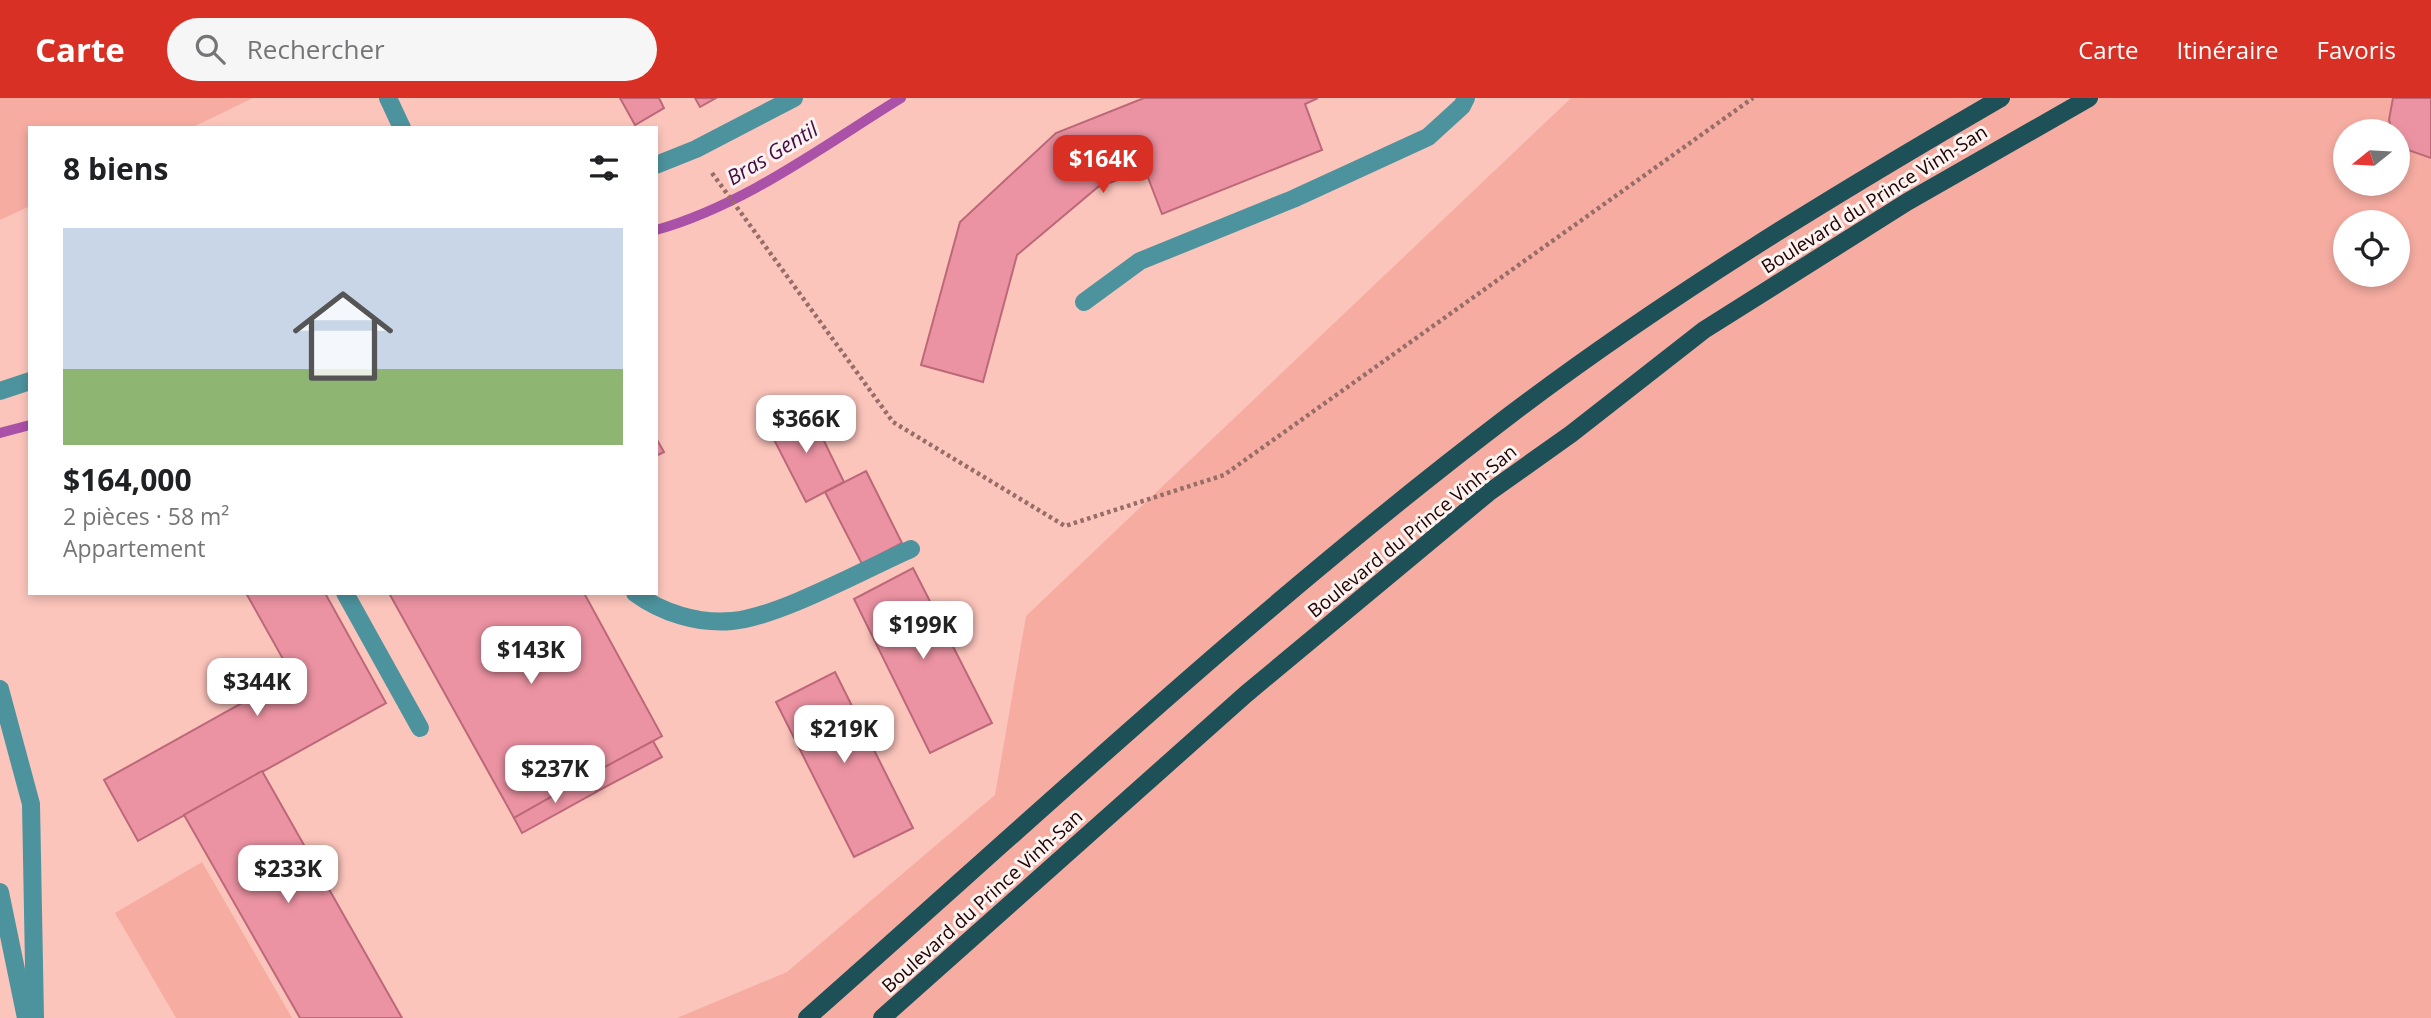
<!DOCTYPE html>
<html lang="fr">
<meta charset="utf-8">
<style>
:root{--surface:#fff;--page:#f6f6f6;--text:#202124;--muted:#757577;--line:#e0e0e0;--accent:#d93025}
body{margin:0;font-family:"Open Sans",sans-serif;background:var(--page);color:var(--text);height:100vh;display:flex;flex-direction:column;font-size:26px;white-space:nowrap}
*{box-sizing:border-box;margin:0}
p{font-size:23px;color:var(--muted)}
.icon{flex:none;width:38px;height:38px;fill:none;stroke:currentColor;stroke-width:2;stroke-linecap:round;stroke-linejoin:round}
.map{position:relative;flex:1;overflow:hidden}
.panel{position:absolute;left:28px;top:28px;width:630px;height:469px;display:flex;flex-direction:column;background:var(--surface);border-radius:0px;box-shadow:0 4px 10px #0003}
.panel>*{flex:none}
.needle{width:46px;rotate:252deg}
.controls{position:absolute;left:2333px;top:21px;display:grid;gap:14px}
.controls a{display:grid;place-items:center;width:77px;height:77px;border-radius:50%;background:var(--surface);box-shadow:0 4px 10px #0003;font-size:35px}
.price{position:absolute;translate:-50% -60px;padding:0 16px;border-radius:14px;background:#fff;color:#222;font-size:23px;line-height:46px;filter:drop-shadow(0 2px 4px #0008)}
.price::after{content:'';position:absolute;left:50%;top:42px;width:21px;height:16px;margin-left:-10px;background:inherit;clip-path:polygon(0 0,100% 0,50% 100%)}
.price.current{background:var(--accent);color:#fff}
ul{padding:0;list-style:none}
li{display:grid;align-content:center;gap:14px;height:371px;padding:0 35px}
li+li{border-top:2px solid var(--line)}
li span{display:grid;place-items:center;height:217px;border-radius:0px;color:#555}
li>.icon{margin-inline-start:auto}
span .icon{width:126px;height:126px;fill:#fffc;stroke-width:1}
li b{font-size:30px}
h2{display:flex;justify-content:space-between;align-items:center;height:84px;padding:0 35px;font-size:30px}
header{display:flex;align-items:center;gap:42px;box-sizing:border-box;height:98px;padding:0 35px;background:var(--accent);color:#fff}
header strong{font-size:33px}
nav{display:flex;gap:38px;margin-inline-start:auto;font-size:24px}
.search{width:490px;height:63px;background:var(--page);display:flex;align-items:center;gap:18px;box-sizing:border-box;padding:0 24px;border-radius:38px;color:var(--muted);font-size:26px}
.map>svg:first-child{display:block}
.green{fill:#f6aca1;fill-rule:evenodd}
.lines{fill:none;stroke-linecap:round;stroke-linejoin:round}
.stream{stroke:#aa51a8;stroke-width:10}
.building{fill:#ec93a3;stroke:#bc6878;stroke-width:2}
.path{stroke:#986d68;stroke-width:4.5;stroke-dasharray:3.5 3.5;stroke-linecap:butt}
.minor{stroke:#4d939d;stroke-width:18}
.major{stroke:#1e5057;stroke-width:18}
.labels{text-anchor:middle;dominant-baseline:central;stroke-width:6;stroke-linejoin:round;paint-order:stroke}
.street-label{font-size:19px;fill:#1f0202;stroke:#fcf3f1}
.water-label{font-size:21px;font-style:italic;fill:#460b45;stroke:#fcf3f1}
</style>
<header>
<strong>Carte</strong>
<div class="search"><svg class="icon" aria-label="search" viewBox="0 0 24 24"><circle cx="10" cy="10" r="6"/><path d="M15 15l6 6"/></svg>Rechercher</div>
<nav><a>Carte</a><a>Itinéraire</a><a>Favoris</a></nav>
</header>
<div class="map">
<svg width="2431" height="920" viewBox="0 0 2431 920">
<rect width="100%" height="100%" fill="#fcc5bc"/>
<g class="green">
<polygon points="0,0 253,0 191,30 30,30 30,108 0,122"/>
<path d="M 1571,0 L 2431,0 L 2431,920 L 677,920 L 787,874 L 995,697 L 1026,518 ZM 2345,33 L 2398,33 L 2398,86 L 2345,86 ZM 2345,124 L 2398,124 L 2398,177 L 2345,177 Z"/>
<polygon points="202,764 292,920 176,920 115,815"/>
</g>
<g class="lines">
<g class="stream">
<path d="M 656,132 C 745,107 823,48 901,0"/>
<polyline points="0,335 30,327"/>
</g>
</g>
<g class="building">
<polygon points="620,0 659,0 664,10 635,27"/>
<polygon points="695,0 716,0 700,9"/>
<polygon points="1144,0 1318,0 1305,6 1322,52 1162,116 1145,72 1098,89 1017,157 983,284 921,267 960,124 1056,35"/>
<polygon points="2393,0 2431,0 2431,60 2405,51 2398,43 2398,33 2392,33 2389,22"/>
<polygon points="808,310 844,384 806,404 768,330"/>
<polygon points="656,340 664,354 656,358"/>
<polygon points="866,373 902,445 862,466 825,394"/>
<polygon points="913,470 992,625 930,655 854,501"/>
<polygon points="246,495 325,495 386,605 138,743 104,682 292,577"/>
<polygon points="389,495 584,495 662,638 514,720"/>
<polygon points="835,574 913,730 854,759 776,604"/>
<polygon points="653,643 662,659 596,694 588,678"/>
<polygon points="262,673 402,920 300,920 184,717"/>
<polygon points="588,678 596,694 522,735 514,720"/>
</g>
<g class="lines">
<polyline class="path" points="712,75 893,324 1065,428 1224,377 1753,0"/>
<g class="minor">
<polyline points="388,0 402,30"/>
<polyline points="656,67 696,51 794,0"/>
<polyline points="1084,204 1140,163 1293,101 1428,39 1462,8 1466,0"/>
<polyline points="0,293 30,283"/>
<polyline points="345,495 420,630"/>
<path d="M 635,495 C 662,515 698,526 732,523 C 779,519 865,471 911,451"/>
<polyline points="0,591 31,706 35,920"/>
<polyline points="0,794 26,920"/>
</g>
<g class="major">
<path d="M 807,920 C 1038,716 1264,504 1510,317 C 1666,199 1832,98 2001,0"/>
<polyline points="882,920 1246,596 1488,395 1571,336 1704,232 1907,104 2089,0"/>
</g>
</g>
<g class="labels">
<g class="street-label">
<text transform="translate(1874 101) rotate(-32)">Boulevard du Prince Vinh-San</text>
<text transform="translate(1412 433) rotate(-39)">Boulevard du Prince Vinh-San</text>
<text transform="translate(982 803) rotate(-42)">Boulevard du Prince Vinh-San</text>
</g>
<g class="water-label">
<text transform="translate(772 55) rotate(-31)">Bras Gentil</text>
</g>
</g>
</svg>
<div class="controls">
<a><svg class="needle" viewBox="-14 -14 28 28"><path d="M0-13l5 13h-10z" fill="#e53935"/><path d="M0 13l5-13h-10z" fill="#757577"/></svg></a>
<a><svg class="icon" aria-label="locate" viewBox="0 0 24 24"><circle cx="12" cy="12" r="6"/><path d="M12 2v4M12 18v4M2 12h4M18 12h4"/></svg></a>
</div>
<b class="price current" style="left:1103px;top:97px">$164K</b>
<b class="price" style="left:806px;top:357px">$366K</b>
<b class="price" style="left:923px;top:563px">$199K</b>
<b class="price" style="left:531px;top:588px">$143K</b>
<b class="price" style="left:257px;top:620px">$344K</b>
<b class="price" style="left:844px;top:667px">$219K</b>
<b class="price" style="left:555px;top:707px">$237K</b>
<b class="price" style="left:288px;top:807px">$233K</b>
<section class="panel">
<h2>8 biens<svg class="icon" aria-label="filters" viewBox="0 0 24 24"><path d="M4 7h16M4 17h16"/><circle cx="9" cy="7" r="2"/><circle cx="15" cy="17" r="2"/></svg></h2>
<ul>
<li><span style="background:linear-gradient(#c9d6e8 65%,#8fb573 0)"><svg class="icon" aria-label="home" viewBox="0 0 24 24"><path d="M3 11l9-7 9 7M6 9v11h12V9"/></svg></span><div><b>$164,000</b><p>2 pièces · 58 m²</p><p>Appartement</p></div></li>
</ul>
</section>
</div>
